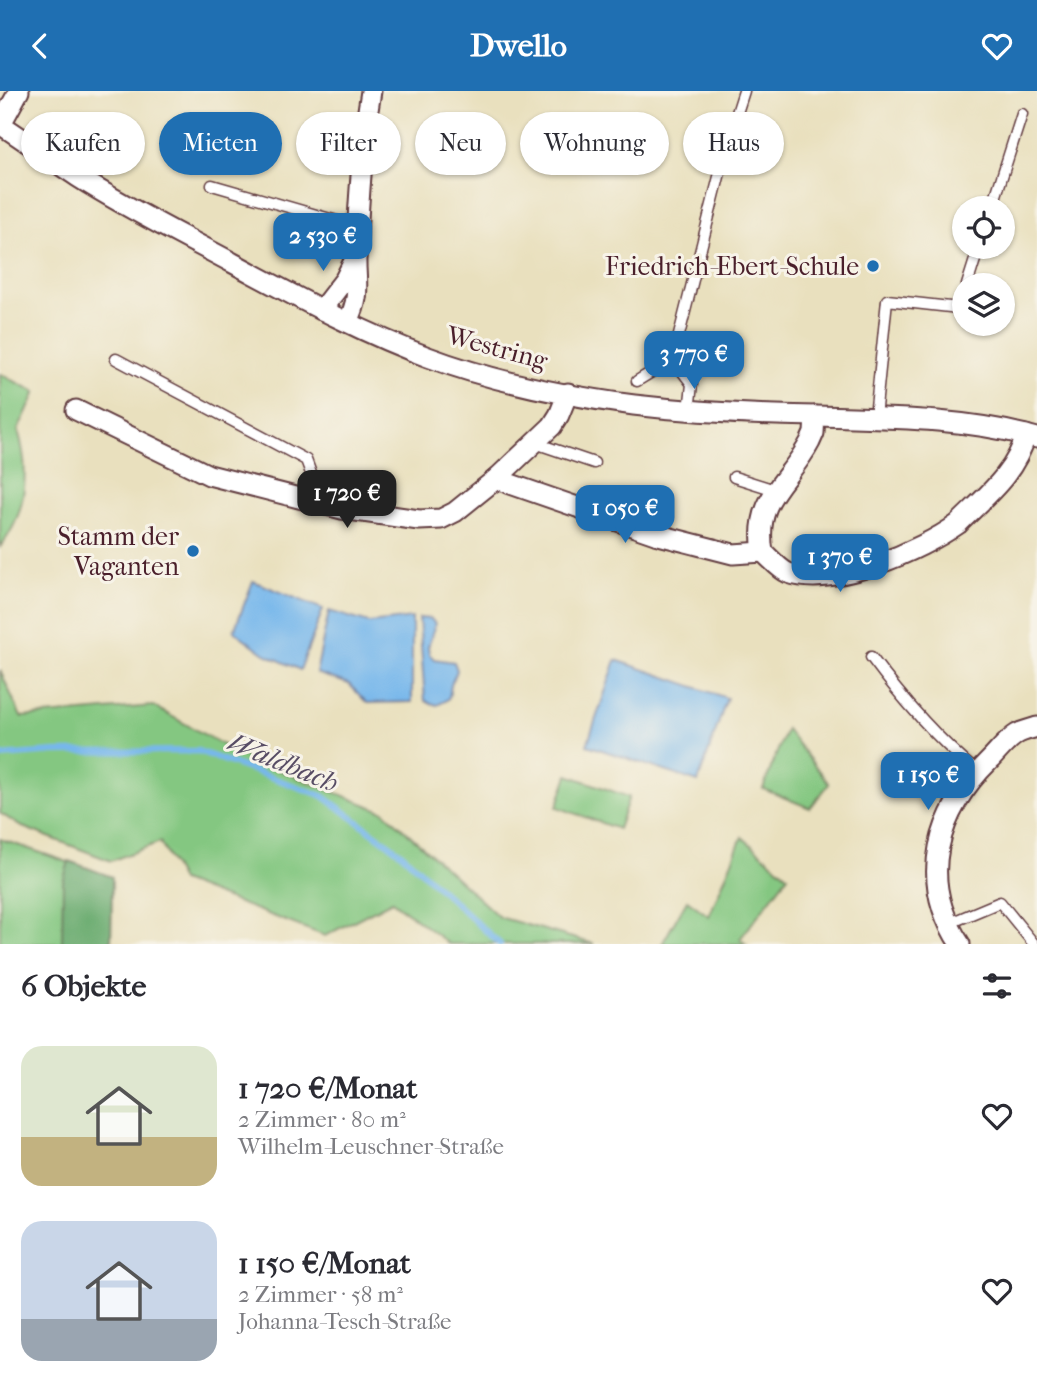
<!DOCTYPE html>
<html lang="de">
<meta charset="utf-8">
<style>
:root{--surface:#fff;--page:#f7f7f7;--text:#2b2b33;--muted:#7c7c81;--accent:#1f6fb2}
body{margin:0;font-family:"IM FELL French Canon",serif;background:var(--page);color:var(--text);height:100vh;display:flex;flex-direction:column;font-size:26px;white-space:nowrap}
*{box-sizing:border-box;margin:0}
p{font-size:23px;color:var(--muted)}
.icon{flex:none;width:38px;height:38px;fill:none;stroke:currentColor;stroke-width:2;stroke-linecap:round;stroke-linejoin:round}
.map{position:relative;height:853px;overflow:hidden}
.sheet{display:flex;flex-direction:column;background:var(--surface);flex:1}
.sheet>*{flex:none}
.top-card{position:absolute;left:21px;top:21px;width:996px;height:63px;display:flex;gap:14px}
.fabs{position:absolute;left:952px;top:105px;display:grid;gap:14px}
.fabs a{display:grid;place-items:center;width:63px;height:63px;border-radius:50%;background:var(--surface);box-shadow:0 2px 5px #0004;font-size:35px}
.price{position:absolute;translate:-50% -60px;padding:0 16px;border-radius:14px;background:var(--accent);color:#fff;font-size:23px;line-height:46px;filter:drop-shadow(0 2px 4px #0008)}
.price::after{content:'';position:absolute;left:50%;top:42px;width:21px;height:16px;margin-left:-10px;background:inherit;clip-path:polygon(0 0,100% 0,50% 100%)}
.price.selected{background:#222;color:#fff}
ul{padding:0;list-style:none}
li{display:flex;align-items:center;gap:21px;height:175px;padding:0 21px}
li span{display:grid;place-items:center;flex:none;width:196px;height:140px;border-radius:21px;color:#555}
li>.icon{margin-inline-start:auto}
span .icon{width:84px;height:84px;fill:#fffc;stroke-width:1}
li b{font-size:30px}
h2{display:flex;justify-content:space-between;align-items:center;height:84px;padding:0 21px;font-size:30px}
.pill{padding:0 24px;border-radius:32px;background:var(--surface);box-shadow:0 2px 5px #0004;font-size:24px;line-height:63px}
.pill.selected{background:var(--accent);color:#fff}
header{display:flex;justify-content:space-between;align-items:center;height:91px;padding:0 21px;background:var(--accent);color:#fff;font-size:32px;font-weight:800}
.map>svg:first-child{display:block}
.green{fill:#84c781;stroke:#677356;stroke-width:2}
.forest{fill:#6bac6f;stroke:#5a664d;stroke-width:2}
.water{fill:#77b7eb;stroke:#606b8b;stroke-width:2}
.lines{fill:none;stroke-linecap:round;stroke-linejoin:round}
.stream{stroke:#77b7eb;stroke-width:6}
.lane-casing{stroke:#623c41;stroke-width:13}
.street-casing{stroke:#623c41;stroke-width:23}
.lane{stroke:#fff;stroke-width:10}
.street{stroke:#fff;stroke-width:19}
.poi-dot{fill:#1f6fb2;stroke:#f7f3e8;stroke-width:2.5}
.labels{text-anchor:middle;dominant-baseline:central;stroke-width:6;stroke-linejoin:round;paint-order:stroke}
.poi-label{font-size:26px;fill:#4a1f2b;stroke:#f7f3e8;text-anchor:end}
.street-label{font-size:26px;fill:#4a1f2b;stroke:#f7f3e8}
.water-label{font-size:28px;font-style:italic;fill:#584d65;stroke:#f7f3e8}
</style>
<header><svg class="icon" aria-label="back" viewBox="0 0 24 24"><path d="M15 5l-7 7 7 7"/></svg>Dwello<svg class="icon" aria-label="heart" viewBox="0 0 24 24"><path d="M12 20l-8-8c-3-5 5-10 8-4 3-6 11-1 8 4z"/></svg></header>
<div class="map">
<svg width="1037" height="853" viewBox="0 0 1037 853">
<rect width="100%" height="100%" fill="#f7f3e8"/>
<filter id="ink" filterUnits="userSpaceOnUse"><feTurbulence type="fractalNoise" baseFrequency=".0143" numOctaves="2"/><feDisplacementMap in="SourceGraphic" scale="14" xChannelSelector="R" yChannelSelector="G"/><feConvolveMatrix kernelMatrix="1 2 1 2 8 2 1 2 1" color-interpolation-filters="sRGB"/></filter>
<filter id="wash" filterUnits="userSpaceOnUse"><feTurbulence type="fractalNoise" baseFrequency=".00686" numOctaves="4" result="noise"/><feDisplacementMap in="SourceGraphic" scale="28" xChannelSelector="R" yChannelSelector="G"/><feGaussianBlur stdDeviation="1.57" result="paint"/><feColorMatrix in="noise" values="0 0 0 0 0 0 0 0 0 0 0 0 0 0 0 0 0 1.4 0 .05"/><feComposite in="paint" operator="in"/></filter>
<g filter="url(#wash)">
<rect width="100%" height="100%" fill="#e9e0be"/>
<g class="green">
<path d="M 0,283 L 36,301 L 18,339 C 30,379 27,423 0,456 Z"/>
<polygon points="0,579 21,626 153,615 243,665 385,721 499,826 594,853 449,853 392,810 325,845 181,790 160,751 111,770 20,735 0,722"/>
<polygon points="786,638 829,693 810,717 763,698"/>
<polygon points="568,684 629,706 618,738 557,716"/>
<polygon points="742,746 788,785 740,848 746,853 662,853 687,809 709,825"/>
<polygon points="0,748 112,786 111,853 0,853"/>
</g>
<polygon class="forest" points="69,770 112,786 111,853 62,853 63,791"/>
<g class="water">
<polygon points="253,490 323,518 300,579 265,563 234,540"/>
<polygon points="329,520 369,532 412,527 412,611 367,612 349,593 316,582"/>
<path d="M 419,527 L 431,528 L 435,533 L 428,556 L 429,563 L 434,568 L 454,571 L 457,579 C 456,583 454,587 452,591 C 447,606 455,606 437,614 L 425,610 Z"/>
<polygon points="616,569 727,607 698,691 587,654"/>
</g>
<g class="lines">
<polyline class="stream" points="0,665 55,661 198,660 323,705 401,762 500,853"/>
</g>
</g>
<g filter="url(#ink)">
<g class="lines">
<defs>
<g id="lane">
<polyline points="212,94 358,136"/>
<polyline points="992,117 1022,23"/>
<polyline points="967,194 979,156"/>
<polyline points="116,268 306,369 322,412"/>
<polyline points="673,268 692,293 689,320"/>
<polyline points="637,290 673,268 728,50 744,0"/>
<polyline points="875,326 887,209 959,217 964,202"/>
<polyline points="535,352 594,372"/>
<polyline points="734,386 775,399"/>
<path d="M 871,566 C 903,609 936,647 977,681"/>
<polyline points="950,832 1000,811 1034,853"/>
</g>
<g id="street">
<path d="M 0,33 C 26,50 52,69 78,86 C 128,118 181,144 233,172 C 297,206 360,241 428,266 C 492,290 566,305 634,314 C 694,321 755,324 816,325 C 890,327 966,327 1037,347"/>
<polyline points="1,33 19,0"/>
<polyline points="321,219 345,188 356,166"/>
<path d="M 348,231 C 362,202 355,193 356,163 C 359,109 362,54 371,0"/>
<polyline points="76,319 209,384 342,418 419,429 441,428 455,421 496,388 552,335 559,324 568,302"/>
<path d="M 815,325 L 814,342 L 810,351 C 788,393 754,406 763,461 C 770,467 779,478 788,482 C 834,498 920,460 958,433 C 986,405 1015,383 1026,344"/>
<polyline points="496,388 655,443 733,463 763,461"/>
<path d="M 960,853 C 917,788 937,721 990,669 C 998,661 1007,649 1017,643 C 1022,640 1031,638 1037,636"/>
</g>
</defs>
<use href="#lane" class="lane-casing"/>
<use href="#street" class="street-casing"/>
<use href="#lane" class="lane"/>
<use href="#street" class="street"/>
</g>
</g>
<g class="poi-dot">
<circle cx="873" cy="175" r="7"/>
<circle cx="193" cy="460" r="7"/>
</g>
<g class="labels">
<g class="poi-label">
<text x="859" y="175">Friedrich-Ebert-Schule</text>
<text x="179" y="445">Stamm der<tspan x="179" dy="30">Vaganten</tspan></text>
</g>
<g class="street-label">
<text transform="translate(497 257) rotate(15)">Westring</text>
</g>
<g class="water-label">
<text transform="translate(283 671) rotate(22)">Waldbach</text>
</g>
</g>
</svg>
<div class="fabs">
<a><svg class="icon" aria-label="locate" viewBox="0 0 24 24"><circle cx="12" cy="12" r="6"/><path d="M12 2v4M12 18v4M2 12h4M18 12h4"/></svg></a>
<a><svg class="icon" aria-label="layers" viewBox="0 0 24 24"><path d="M12 4l9 5-9 5-9-5zM3 14l9 5 9-5"/></svg></a>
</div>
<b class="price" style="left:323px;top:182px">2 530 €</b>
<b class="price" style="left:694px;top:300px">3 770 €</b>
<b class="price selected" style="left:347px;top:439px">1 720 €</b>
<b class="price" style="left:625px;top:454px">1 050 €</b>
<b class="price" style="left:840px;top:503px">1 370 €</b>
<b class="price" style="left:928px;top:721px">1 150 €</b>
<div class="top-card">
<a class="pill">Kaufen</a>
<a class="pill selected">Mieten</a>
<a class="pill">Filter</a>
<a class="pill">Neu</a>
<a class="pill">Wohnung</a>
<a class="pill">Haus</a>
</div>
</div>
<section class="sheet">
<h2>6 Objekte<svg class="icon" aria-label="filters" viewBox="0 0 24 24"><path d="M4 7h16M4 17h16"/><circle cx="9" cy="7" r="2"/><circle cx="15" cy="17" r="2"/></svg></h2>
<ul>
<li><span style="background:linear-gradient(#dfe7d0 65%,#c2b280 0)"><svg class="icon" aria-label="home" viewBox="0 0 24 24"><path d="M3 11l9-7 9 7M6 9v11h12V9"/></svg></span><div><b>1 720 €/Monat</b><p>2 Zimmer · 80 m²</p><p>Wilhelm-Leuschner-Straße</p></div><svg class="icon" aria-label="heart" viewBox="0 0 24 24"><path d="M12 20l-8-8c-3-5 5-10 8-4 3-6 11-1 8 4z"/></svg></li>
<li><span style="background:linear-gradient(#c9d6e8 70%,#9aa5b1 0)"><svg class="icon" aria-label="home" viewBox="0 0 24 24"><path d="M3 11l9-7 9 7M6 9v11h12V9"/></svg></span><div><b>1 150 €/Monat</b><p>2 Zimmer · 58 m²</p><p>Johanna-Tesch-Straße</p></div><svg class="icon" aria-label="heart" viewBox="0 0 24 24"><path d="M12 20l-8-8c-3-5 5-10 8-4 3-6 11-1 8 4z"/></svg></li>
</ul>
</section>
